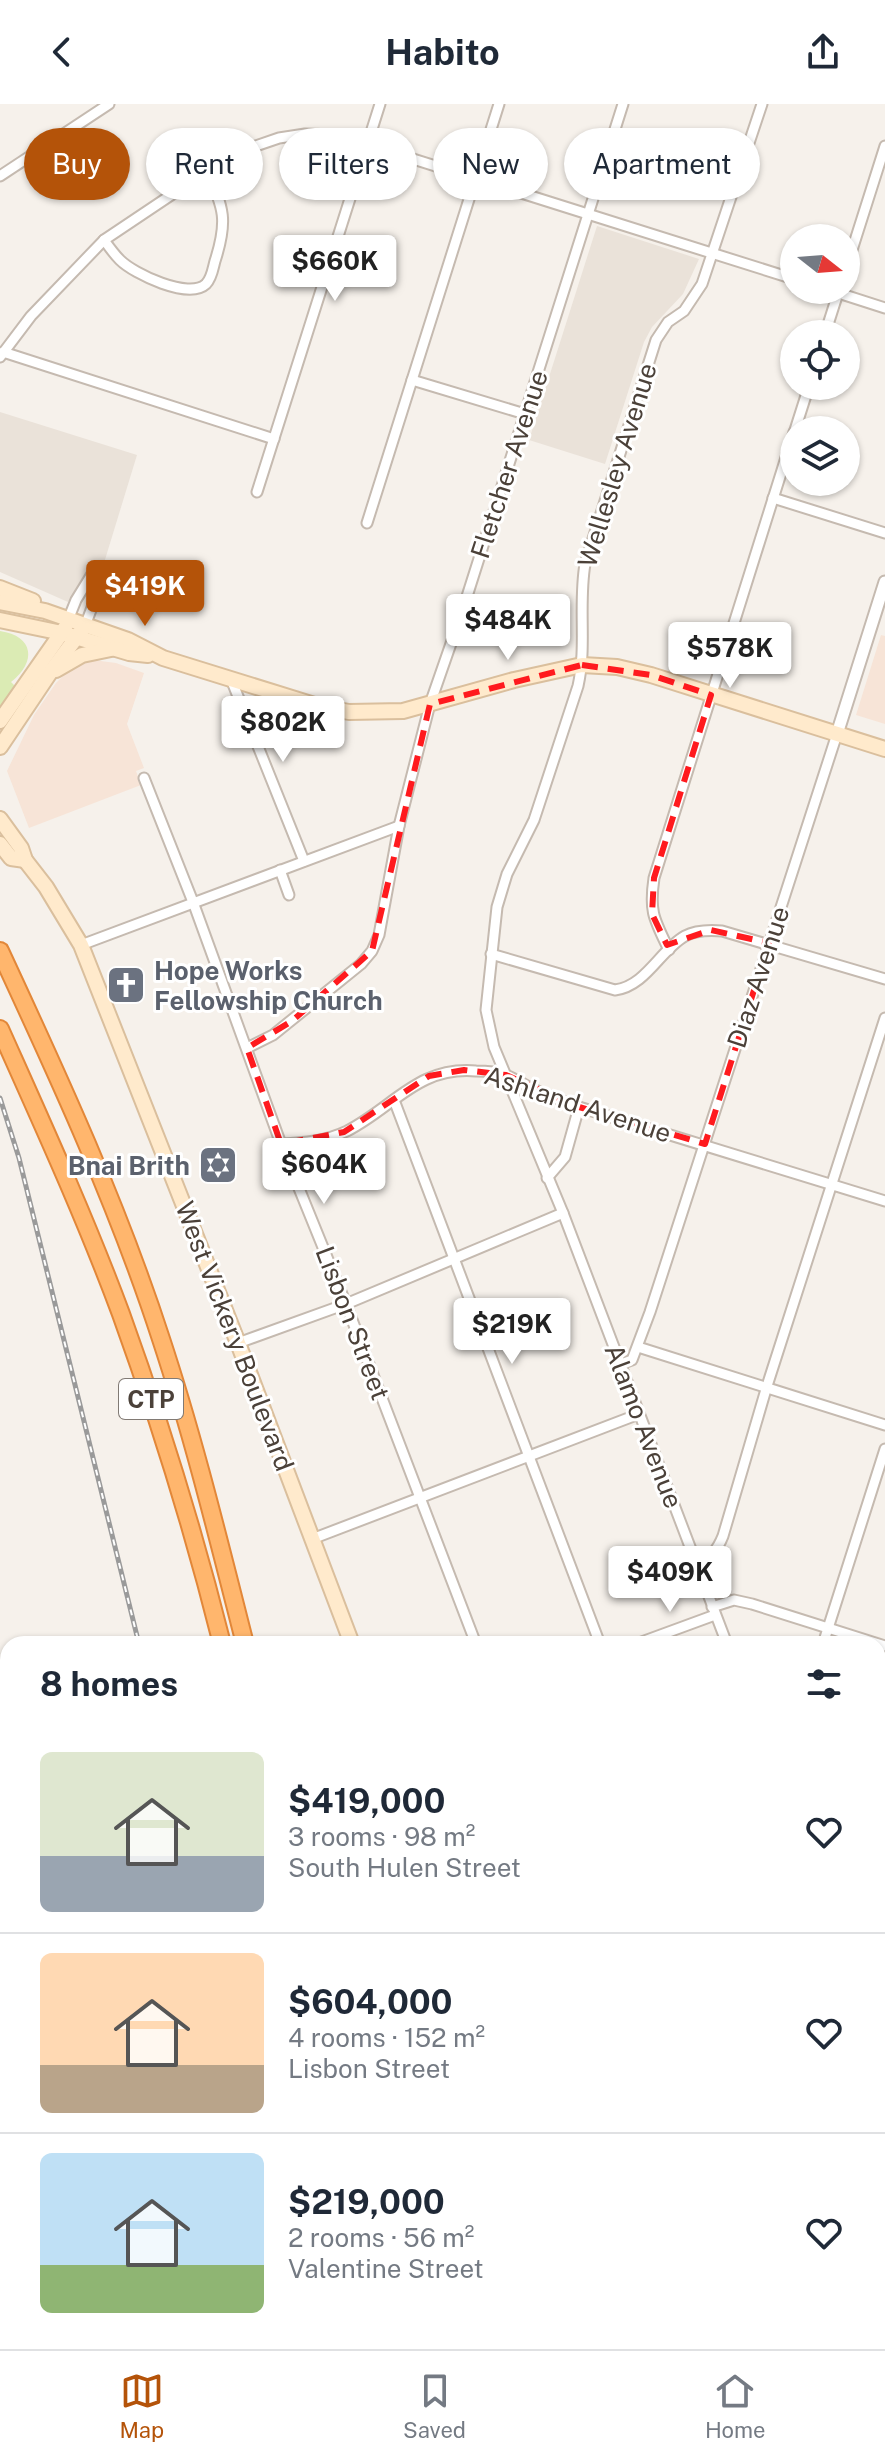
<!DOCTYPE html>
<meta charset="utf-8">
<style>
:root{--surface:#fff;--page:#f2f2f3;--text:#1f2937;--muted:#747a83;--line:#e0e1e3;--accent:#b45309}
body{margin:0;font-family:"Public Sans",sans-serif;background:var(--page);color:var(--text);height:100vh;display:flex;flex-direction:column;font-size:30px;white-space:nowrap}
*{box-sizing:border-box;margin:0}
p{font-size:26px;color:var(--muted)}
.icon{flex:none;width:44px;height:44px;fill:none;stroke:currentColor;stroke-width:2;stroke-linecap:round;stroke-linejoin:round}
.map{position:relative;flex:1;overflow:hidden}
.side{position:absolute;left:0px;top:1532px;width:886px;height:714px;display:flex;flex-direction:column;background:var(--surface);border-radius:24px 24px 0 0;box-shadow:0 2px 6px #0004}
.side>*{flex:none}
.top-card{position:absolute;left:24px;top:24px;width:838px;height:72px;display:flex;gap:16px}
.needle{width:52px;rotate:107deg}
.tools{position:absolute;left:780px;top:120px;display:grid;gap:16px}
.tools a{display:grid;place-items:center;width:80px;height:80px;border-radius:50%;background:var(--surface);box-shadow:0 2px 6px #0004;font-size:40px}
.price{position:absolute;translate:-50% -68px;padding:0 18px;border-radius:8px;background:#fff;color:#222;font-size:26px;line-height:52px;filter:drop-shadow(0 2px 4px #0008)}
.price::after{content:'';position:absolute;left:50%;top:48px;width:24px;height:18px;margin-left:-12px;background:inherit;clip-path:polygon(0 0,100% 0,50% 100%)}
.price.active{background:var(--accent);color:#fff}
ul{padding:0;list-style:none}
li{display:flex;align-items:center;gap:24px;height:200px;padding:0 40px}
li+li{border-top:2px solid var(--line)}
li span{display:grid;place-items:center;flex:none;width:224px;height:160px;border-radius:12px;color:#555}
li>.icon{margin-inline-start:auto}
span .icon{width:96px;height:96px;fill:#fffc;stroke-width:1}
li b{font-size:34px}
h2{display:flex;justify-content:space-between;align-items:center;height:96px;padding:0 40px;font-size:34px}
.chip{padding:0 28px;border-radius:36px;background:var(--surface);box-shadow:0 2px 6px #0004;font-size:28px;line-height:72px}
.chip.active{background:var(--accent);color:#fff}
header{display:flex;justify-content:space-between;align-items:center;height:104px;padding:0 40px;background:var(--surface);font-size:36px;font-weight:700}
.tab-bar{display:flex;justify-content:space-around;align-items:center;height:112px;border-top:2px solid var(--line);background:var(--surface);font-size:22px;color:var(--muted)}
.tab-bar a{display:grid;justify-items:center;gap:4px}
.tab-bar .active{color:var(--accent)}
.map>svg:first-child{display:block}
.residential{fill:#eae2d9}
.commercial{fill:#f7e4d7}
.green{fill:#dbebb4}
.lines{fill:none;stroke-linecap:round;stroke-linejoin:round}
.minor-casing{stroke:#c5bab0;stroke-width:13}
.tertiary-casing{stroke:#c5bab0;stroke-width:15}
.secondary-casing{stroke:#dabf9d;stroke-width:18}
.motorway-casing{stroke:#e28739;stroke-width:20}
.minor{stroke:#fff;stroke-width:9}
.tertiary{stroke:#fff;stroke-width:11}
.secondary{stroke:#ffeacc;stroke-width:14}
.motorway{stroke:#ffb66d;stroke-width:16}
.rail-casing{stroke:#9a9a9a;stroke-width:5}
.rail{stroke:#fff;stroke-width:2;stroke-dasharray:6;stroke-linecap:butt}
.marked{fill:none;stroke:#ff1a1e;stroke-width:6;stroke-dasharray:16 10;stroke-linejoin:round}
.labels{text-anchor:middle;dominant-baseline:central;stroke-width:6;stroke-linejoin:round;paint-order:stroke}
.shield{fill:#fff;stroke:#817a74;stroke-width:2}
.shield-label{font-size:24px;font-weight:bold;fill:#4b4139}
.street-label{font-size:26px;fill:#4b4139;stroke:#fff}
.worship-label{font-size:26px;font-weight:bold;fill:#5b616d;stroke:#fff;text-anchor:start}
</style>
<header><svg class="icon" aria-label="back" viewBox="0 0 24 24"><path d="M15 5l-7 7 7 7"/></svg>Habito<svg class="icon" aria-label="share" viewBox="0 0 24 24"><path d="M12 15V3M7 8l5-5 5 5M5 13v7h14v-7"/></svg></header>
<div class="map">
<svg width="885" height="2245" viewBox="0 0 885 2245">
<rect width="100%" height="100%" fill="#f6f1eb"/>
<g class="residential">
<polygon points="597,122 699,155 683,190 652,223 644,238 605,360 529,336"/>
<polygon points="0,308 137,351 100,472 87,469 68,498 0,468"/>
</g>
<g class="commercial">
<polygon points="881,531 885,532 885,620 856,611"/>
<polygon points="93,556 116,559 144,569 127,620 144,664 136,667 141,681 29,724 7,667 34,611 56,579 71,564"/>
</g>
<path class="green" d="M 0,527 C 34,532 37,558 11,578 L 15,582 L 0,603 Z"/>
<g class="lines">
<defs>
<g id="minor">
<polyline points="0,72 109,0"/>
<path d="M 104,136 C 109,143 114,150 120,156 C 134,170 189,196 206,180 C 212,174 213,164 215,157 C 228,117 224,104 207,67"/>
<polyline points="846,165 885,42"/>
<polyline points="829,186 885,204"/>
<polyline points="825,230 839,186"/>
<polyline points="3,248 274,335"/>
<polyline points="0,253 31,212 104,136 207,67 244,46 279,34 305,30 337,31 794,175"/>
<polyline points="412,276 525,310"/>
<polyline points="795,326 809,282"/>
<polyline points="257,388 380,0"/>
<polyline points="773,394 885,429"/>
<polyline points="367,419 499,0"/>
<polyline points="68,516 76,496 92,470"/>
<polyline points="85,522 97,490 92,470"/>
<polyline points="231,575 304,757"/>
<polyline points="144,674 193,798 281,1040 346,1200 476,1540"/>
<polyline points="280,766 289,791"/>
<polyline points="81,841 399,722"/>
<path d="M 669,846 C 654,815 649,808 654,774 L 794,328"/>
<path d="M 491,850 L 615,886 C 646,882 660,846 685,832 C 696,826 710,826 722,827 L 885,875"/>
<polyline points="247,944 273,931 361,860 372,847 379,831 399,722 430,600 463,505 623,0"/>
<polyline points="394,996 600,1540"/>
<path d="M 281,1040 C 304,1039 326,1037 347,1027 C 394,1003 418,962 476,967 C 486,967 497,968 506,971 C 516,975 524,981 533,985 C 548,992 564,997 579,1003 L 885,1097"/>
<polyline points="547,1074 565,1053 579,1003"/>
<polyline points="238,1239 346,1200 563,1109"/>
<polyline points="638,1243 885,1321"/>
<polyline points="621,1260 632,1256 650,1208 837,630"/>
<polyline points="312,1435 639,1310"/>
<path d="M 697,1460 C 711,1453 717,1447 723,1432 L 767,1282 L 885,914"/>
<polyline points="712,1503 734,1496 752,1500 885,1542"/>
<polyline points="636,1540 715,1511"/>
<path d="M 727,1540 L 563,1109 L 494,943 L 486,906 L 497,803 L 507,770 L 534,716 L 578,582 C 587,542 578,501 585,460 L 656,236 L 668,218 L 684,207 L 702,180 L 762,0"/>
<polyline points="823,1540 885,1345"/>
<polyline points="878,1869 885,1848"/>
<polyline points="878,1936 885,1956"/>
<polyline points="878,2128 885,2126"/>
<polyline points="741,2238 744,2245"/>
<polyline points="865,2238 867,2245"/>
</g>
<g id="tertiary">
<polyline points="837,630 885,478"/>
<polyline points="878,1762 885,1765"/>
</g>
<g id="secondary">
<polyline points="0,484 33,497"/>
<polyline points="0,498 45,507 128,536 163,554 321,603 349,608 403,607 514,576 582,561 617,563 651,571 885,645"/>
<polyline points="0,516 62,529 129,549 148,551"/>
<polyline points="56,566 82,551 111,545"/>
<polyline points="0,617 65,524"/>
<polyline points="0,643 49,570 82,526"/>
<polyline points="0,715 21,744 25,756 46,783 81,841 238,1239 352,1540"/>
<polyline points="0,740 11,754 25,756"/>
<polyline points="621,2238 624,2245"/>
</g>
<g id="motorway">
<path d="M 0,847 C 59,974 118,1102 161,1235 C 194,1335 219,1438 245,1540"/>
<path d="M 0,925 C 42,1019 85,1113 121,1210 C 160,1318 194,1428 222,1540"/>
<polyline points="405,2238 407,2245"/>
<polyline points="424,2238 425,2245"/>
</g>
</defs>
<use href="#minor" class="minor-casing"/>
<use href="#tertiary" class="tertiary-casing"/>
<use href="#secondary" class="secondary-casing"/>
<use href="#motorway" class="motorway-casing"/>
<use href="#minor" class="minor"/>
<use href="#tertiary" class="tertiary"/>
<use href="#secondary" class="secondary"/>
<use href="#motorway" class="motorway"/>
<defs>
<g id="rail">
<polyline points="0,994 19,1054 139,1540"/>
<polyline points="309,2238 310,2245"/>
</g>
</defs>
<use href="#rail" class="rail-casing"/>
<use href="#rail" class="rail"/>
</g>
<path class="marked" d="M 582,561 L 651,571 L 711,591 L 654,774 L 652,810 L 667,841 L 711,826 L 769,839 L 705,1040 L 579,1003 L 506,971 L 464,966 L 429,972 L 344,1028 L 281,1040 L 247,944 L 292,917 L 372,847 L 430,600 Z"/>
<defs>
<symbol id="church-square" viewBox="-11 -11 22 22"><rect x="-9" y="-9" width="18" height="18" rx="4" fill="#6b7280" stroke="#fff"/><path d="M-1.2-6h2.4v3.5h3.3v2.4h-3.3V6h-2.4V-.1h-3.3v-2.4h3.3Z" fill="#fff"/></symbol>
<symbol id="synagogue-square" viewBox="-11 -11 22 22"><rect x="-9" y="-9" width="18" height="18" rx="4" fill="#6b7280" stroke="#fff"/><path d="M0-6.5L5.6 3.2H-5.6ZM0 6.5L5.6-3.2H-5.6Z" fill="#fff"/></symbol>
</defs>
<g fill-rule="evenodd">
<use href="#church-square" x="104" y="859" width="44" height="44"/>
<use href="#synagogue-square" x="196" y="1039" width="44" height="44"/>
</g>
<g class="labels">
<rect class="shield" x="119" y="1275" width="64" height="40" rx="6"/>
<g class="shield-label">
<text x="151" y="1295">CTP</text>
</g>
<g class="street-label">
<text transform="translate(509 360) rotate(-72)">Fletcher Avenue</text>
<text transform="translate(617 361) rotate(-73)">Wellesley Avenue</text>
<text transform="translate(758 873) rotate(-72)">Diaz Avenue</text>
<text transform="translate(578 1000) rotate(18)">Ashland Avenue</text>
<text transform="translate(353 1219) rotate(69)">Lisbon Street</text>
<text transform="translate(235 1232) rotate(69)">West Vickery Boulevard</text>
<text transform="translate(644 1322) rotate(69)">Alamo Avenue</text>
</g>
<g class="worship-label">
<text x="154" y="866">Hope Works<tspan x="154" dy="30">Fellowship Church</tspan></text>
<text x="190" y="1061" text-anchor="end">Bnai Brith</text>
</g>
</g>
</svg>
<div class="tools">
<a><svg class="needle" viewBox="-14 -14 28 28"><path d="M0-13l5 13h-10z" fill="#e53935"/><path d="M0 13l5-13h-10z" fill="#747a83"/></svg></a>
<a><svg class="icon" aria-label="locate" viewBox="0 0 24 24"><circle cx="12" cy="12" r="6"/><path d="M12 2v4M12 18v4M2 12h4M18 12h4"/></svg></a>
<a><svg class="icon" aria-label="layers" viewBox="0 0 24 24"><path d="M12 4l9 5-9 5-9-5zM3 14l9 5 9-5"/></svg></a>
</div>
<b class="price" style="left:335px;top:199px">$660K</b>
<b class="price active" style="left:145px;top:524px">$419K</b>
<b class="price" style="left:508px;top:558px">$484K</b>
<b class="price" style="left:730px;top:586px">$578K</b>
<b class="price" style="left:283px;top:660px">$802K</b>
<b class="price" style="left:324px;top:1102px">$604K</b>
<b class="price" style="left:512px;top:1262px">$219K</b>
<b class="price" style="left:670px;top:1510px">$409K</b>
<div class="top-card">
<a class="chip active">Buy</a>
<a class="chip">Rent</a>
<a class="chip">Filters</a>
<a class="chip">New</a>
<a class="chip">Apartment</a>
</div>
<section class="side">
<h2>8 homes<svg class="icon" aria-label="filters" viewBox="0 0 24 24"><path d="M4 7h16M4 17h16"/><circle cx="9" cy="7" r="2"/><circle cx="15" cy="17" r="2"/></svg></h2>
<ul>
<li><span style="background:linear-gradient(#dfe7d0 65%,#9aa5b1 0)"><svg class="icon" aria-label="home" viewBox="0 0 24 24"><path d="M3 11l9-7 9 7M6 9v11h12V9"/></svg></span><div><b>$419,000</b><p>3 rooms · 98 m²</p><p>South Hulen Street</p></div><svg class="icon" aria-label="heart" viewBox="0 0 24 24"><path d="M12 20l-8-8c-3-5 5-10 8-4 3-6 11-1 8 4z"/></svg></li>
<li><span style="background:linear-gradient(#ffd9b3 70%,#b9a48a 0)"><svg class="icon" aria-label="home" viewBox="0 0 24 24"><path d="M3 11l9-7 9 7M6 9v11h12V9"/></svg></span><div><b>$604,000</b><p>4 rooms · 152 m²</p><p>Lisbon Street</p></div><svg class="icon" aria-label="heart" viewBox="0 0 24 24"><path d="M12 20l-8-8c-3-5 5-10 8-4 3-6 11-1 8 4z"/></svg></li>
<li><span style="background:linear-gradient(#bfe0f5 70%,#8fb573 0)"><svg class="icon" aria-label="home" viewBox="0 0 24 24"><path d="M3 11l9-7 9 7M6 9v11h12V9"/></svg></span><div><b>$219,000</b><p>2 rooms · 56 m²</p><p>Valentine Street</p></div><svg class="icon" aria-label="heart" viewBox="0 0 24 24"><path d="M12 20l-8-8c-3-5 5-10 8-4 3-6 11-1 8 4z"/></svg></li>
</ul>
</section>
</div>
<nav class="tab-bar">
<a class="active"><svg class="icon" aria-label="map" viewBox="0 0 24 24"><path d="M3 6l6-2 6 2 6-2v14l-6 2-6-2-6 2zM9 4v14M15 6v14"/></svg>Map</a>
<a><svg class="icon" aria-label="saved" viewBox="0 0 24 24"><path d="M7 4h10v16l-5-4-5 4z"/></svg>Saved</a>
<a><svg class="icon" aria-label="home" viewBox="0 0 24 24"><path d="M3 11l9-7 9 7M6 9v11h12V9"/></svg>Home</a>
</nav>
